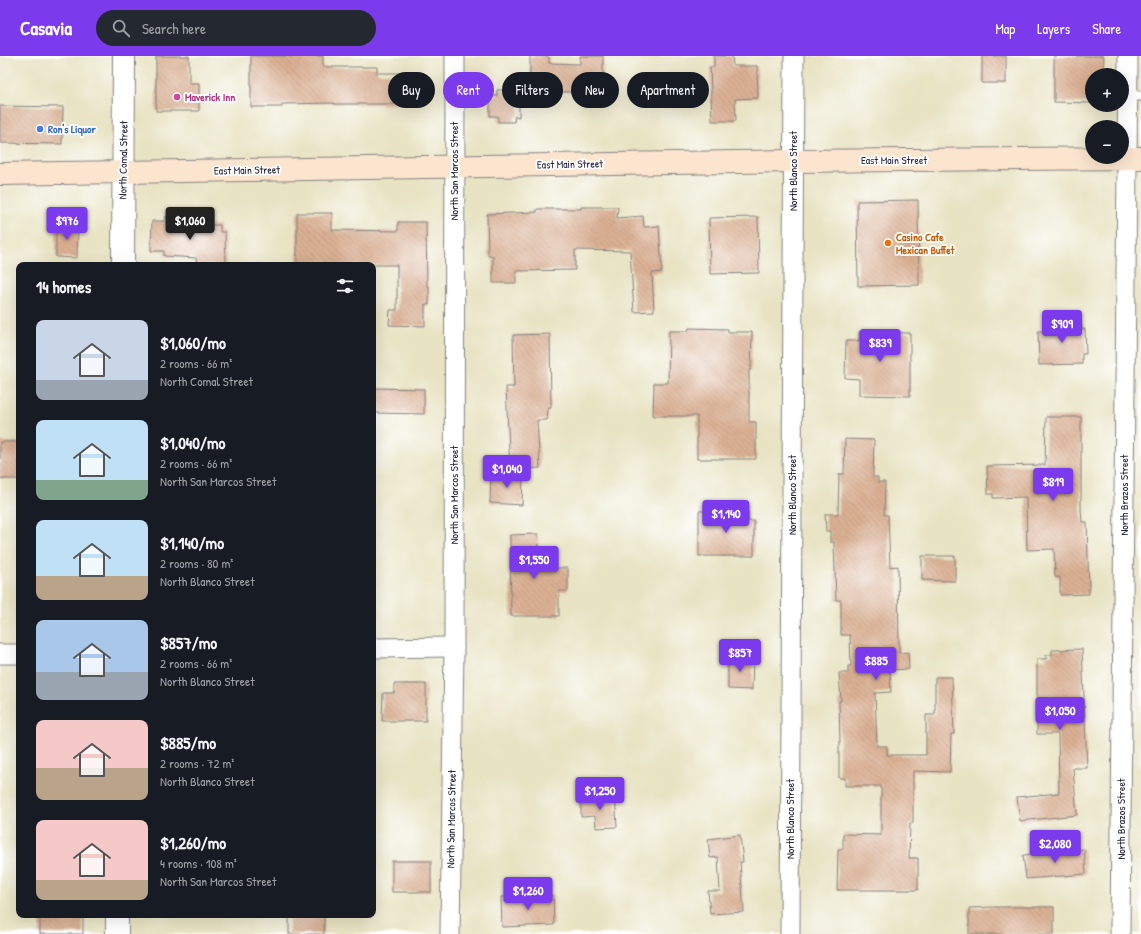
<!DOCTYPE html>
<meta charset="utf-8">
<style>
:root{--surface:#171b24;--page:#242831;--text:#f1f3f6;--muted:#9ea1a6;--accent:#7c3aed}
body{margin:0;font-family:"Patrick Hand",sans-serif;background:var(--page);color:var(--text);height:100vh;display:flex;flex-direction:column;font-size:15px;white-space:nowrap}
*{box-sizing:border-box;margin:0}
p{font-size:13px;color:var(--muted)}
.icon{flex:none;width:22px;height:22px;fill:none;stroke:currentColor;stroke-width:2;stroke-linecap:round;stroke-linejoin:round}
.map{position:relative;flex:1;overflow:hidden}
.panel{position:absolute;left:16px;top:206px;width:360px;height:656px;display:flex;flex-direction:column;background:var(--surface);border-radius:8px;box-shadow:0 4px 16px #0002}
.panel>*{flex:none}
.banner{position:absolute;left:388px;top:16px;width:380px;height:36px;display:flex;gap:8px}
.controls{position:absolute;left:1085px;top:12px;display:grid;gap:8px}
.controls a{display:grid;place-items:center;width:44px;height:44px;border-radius:50%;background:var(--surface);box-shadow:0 4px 16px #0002;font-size:20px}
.price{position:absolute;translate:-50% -34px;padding:0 9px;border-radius:4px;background:var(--accent);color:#fff;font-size:13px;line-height:26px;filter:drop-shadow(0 1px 2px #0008)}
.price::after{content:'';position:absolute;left:50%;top:24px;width:12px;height:9px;margin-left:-6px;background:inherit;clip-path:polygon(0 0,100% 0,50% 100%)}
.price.on{background:#222;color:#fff}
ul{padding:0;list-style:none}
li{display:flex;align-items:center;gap:12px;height:100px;padding:0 20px}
li span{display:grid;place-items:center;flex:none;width:112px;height:80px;border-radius:8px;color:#555}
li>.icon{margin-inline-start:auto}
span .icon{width:48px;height:48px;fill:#fffc;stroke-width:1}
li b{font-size:17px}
h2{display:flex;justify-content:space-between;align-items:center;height:48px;padding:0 20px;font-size:17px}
.chip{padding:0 14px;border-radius:18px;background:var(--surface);box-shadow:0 4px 16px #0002;font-size:14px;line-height:36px}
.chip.on{background:var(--accent);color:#fff}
header{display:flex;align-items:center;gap:24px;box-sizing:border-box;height:56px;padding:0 20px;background:var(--accent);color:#fff}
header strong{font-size:19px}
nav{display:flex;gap:22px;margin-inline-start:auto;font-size:14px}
.search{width:280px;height:36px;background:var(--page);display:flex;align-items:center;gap:10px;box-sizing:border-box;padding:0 14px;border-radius:22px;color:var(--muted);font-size:15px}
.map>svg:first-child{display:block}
.building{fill:url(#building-back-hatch)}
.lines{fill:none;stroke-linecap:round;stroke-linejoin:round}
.service-casing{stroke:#85827f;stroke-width:11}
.minor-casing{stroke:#85827f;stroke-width:21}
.tertiary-casing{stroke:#85827f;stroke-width:24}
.secondary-casing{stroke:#85827f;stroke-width:24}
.service{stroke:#fff;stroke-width:9}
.minor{stroke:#fff;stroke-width:19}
.tertiary{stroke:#fff;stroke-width:22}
.secondary{stroke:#fce5cf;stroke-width:22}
.hotel-dot{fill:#d1479c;stroke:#fff;stroke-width:1.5}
.shop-dot{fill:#3f7fe0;stroke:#fff;stroke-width:1.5}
.food-dot{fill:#e8710a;stroke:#fff;stroke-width:1.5}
.labels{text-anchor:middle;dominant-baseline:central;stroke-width:3.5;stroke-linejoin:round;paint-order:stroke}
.hotel-label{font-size:11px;font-weight:bold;fill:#b23c85;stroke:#fff;text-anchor:start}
.shop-label{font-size:11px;font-weight:bold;fill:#366cbe;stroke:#fff;text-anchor:start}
.street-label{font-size:11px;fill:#22223b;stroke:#fff}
.food-label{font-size:11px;font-weight:bold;fill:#c56008;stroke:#fff;text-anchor:start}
</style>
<header>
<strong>Casavia</strong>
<div class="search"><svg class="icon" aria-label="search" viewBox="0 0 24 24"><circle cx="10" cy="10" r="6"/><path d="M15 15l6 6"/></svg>Search here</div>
<nav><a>Map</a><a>Layers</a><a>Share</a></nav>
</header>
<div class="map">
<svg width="1141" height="878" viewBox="0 0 1141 878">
<defs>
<pattern id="building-back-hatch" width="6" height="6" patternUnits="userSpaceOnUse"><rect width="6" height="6" fill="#dab093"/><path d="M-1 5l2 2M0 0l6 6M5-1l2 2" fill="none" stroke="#bb9780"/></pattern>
</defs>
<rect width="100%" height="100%" fill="#fff"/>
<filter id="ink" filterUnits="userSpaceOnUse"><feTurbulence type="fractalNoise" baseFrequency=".025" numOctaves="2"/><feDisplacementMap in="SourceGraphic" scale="8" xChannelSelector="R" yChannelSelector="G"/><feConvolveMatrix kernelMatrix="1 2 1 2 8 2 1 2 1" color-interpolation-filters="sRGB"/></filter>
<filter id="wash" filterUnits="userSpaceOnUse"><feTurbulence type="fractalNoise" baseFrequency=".012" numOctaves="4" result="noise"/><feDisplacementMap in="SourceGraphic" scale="16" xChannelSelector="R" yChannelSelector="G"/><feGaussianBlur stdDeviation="0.9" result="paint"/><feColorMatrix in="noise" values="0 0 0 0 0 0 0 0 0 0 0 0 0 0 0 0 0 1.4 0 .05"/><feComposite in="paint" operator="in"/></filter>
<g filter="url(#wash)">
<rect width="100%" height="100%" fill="#e8e3c3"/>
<g id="blocks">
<g class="building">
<polygon points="156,0 189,0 189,27 199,27 199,55 156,55"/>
<polygon points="251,0 323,0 323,11 377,11 377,17 400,17 400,48 334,48 334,47 282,48 282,51 251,51"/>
<polygon points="530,0 549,1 549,7 580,8 580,0 603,0 603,46 579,46 580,36 545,36 545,41 530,40"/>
<polygon points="714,0 732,0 733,10 757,10 758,42 735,43 736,65 712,65 710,11 714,11"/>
<rect x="982" y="0" width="24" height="27"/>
<polygon points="1054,0 1104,0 1103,19 1092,19 1092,47 1054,46"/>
<polygon points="497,34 519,34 519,61 515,60 514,66 498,66 498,60 490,60 490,40 497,40"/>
<polygon points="0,50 63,51 62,88 0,87"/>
<polygon points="918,144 919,229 858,230 857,145"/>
<polygon points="581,151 618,151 617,162 643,160 644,171 659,170 662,216 652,217 654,255 634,256 630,195 575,194 575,214 516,215 516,227 493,227 493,200 488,200 487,158 537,156 537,153 581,153"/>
<polygon points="297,157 332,157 332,174 398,175 398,166 426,166 427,230 429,230 429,249 425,248 425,270 389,269 390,254 397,254 397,209 297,209"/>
<polygon points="165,161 183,162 183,169 220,169 220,176 225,176 226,209 197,209 196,202 164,200 164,195 151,195 152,165 165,165"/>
<polygon points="758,161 759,217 710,218 709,162"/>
<polygon points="56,168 78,168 77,202 56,201"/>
<polygon points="1081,265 1082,273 1085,273 1086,298 1082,298 1082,308 1039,309 1038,275 1055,275 1055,266"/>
<polygon points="689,272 728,273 728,276 752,276 751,314 749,314 749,366 756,366 756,403 697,403 697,360 653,360 654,327 668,327 669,275 688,275"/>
<polygon points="859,276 910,277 910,340 859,339 859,323 845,322 846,285 859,285"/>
<polygon points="550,278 551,352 548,352 547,364 537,364 540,412 510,414 506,331 514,331 513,279"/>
<polygon points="373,332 424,333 424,358 373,357"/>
<polygon points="1046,361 1081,361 1081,454 1082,466 1087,466 1089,538 1060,539 1060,521 1055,521 1054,493 1027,494 1026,441 993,442 993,438 988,438 987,410 1045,409"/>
<polygon points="845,383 874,384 873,421 878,421 878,426 885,426 884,459 888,459 890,511 898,510 899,597 908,596 909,613 890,614 891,636 875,637 877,690 887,690 887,699 926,699 926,659 935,659 935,621 952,621 954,678 951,678 950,716 913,715 913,767 910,767 909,802 918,802 918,834 837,834 838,793 843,793 843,778 881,779 881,730 845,730 845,722 839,722 839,690 840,690 839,645 841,645 839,617 848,617 848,610 851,610 850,579 841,579 841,544 836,544 834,486 830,486 830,475 826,475 825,458 838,458 839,418 844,418"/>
<rect x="0" y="386" width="19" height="37"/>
<polygon points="491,418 523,419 522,449 490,447"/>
<polygon points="699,455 748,455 748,465 754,465 754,500 699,500"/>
<polygon points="538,478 540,512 568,512 568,535 559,535 559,560 511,560 510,479"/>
<polygon points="922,500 955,500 955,525 922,524"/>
<polygon points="1082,593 1087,712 1073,712 1077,759 1020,765 1017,741 1059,737 1058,678 1037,678 1037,603 1046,603 1046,599 1052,599 1052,594"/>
<polygon points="728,600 753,601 752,634 728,633"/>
<polygon points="394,628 426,628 426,665 382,665 383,637 394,637"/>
<polygon points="615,740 617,771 596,772 595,760 581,761 581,742"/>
<polygon points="740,779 743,806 740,806 744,856 710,858 708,835 720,835 718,801 710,802 708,783"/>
<polygon points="1084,793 1086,818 1026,823 1023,799"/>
<rect x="392" y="805" width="39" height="31"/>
<polygon points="553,839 554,869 502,871 501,841"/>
<polygon points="993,851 1054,851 1054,878 969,878 969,852"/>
<rect x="289" y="859" width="35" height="19"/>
<rect x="40" y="862" width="43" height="16"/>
</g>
</g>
</g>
<g filter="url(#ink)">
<use href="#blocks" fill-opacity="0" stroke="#85827f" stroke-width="1"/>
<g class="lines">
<defs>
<polyline id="service" points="1128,40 1141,40"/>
<g id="minor">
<polyline points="373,592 454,591"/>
<polyline points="0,598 19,598"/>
<polyline points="450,878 454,591 455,0"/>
<polyline points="790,878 794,0"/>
<polyline points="1120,878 1128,0"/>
</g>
<g id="tertiary">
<polyline points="123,209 124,0"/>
<polyline points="117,878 117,859"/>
</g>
<polyline id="secondary" points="0,118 793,105 1141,102"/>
</defs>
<use href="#service" class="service-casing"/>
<use href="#minor" class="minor-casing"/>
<use href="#tertiary" class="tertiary-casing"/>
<use href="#secondary" class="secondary-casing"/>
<use href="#service" class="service"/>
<use href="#minor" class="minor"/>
<use href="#tertiary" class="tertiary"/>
<use href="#secondary" class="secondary"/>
</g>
</g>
<circle class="hotel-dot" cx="177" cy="41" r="4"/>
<circle class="shop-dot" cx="40" cy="73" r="4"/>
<circle class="food-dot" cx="888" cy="187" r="4"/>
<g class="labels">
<g class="hotel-label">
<text x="185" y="41">Maverick Inn</text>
</g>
<g class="shop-label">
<text x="48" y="73">Ron's Liquor</text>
</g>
<g class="street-label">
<text transform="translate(123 104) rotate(-89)">North Comal Street</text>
<text x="894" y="104">East Main Street</text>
<text transform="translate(570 108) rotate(-1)">East Main Street</text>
<text transform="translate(247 114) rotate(-1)">East Main Street</text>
<text transform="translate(454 115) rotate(-90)">North San Marcos Street</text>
<text transform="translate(793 115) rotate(-90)">North Blanco Street</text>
<text transform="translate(454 439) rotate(-90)">North San Marcos Street</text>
<text transform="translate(792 439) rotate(-90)">North Blanco Street</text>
<text transform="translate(1124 439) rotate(-90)">North Brazos Street</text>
<text transform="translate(451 763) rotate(-89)">North San Marcos Street</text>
<text transform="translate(790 763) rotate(-90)">North Blanco Street</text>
<text transform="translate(1121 763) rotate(-90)">North Brazos Street</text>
</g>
<g class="food-label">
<text x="896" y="181">Casino Cafe<tspan x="896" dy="13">Mexican Buffet</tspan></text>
</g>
</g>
</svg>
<div class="controls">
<a>+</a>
<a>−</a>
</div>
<b class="price" style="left:67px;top:185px">$976</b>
<b class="price on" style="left:190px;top:185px">$1,060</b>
<b class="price" style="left:1062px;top:288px">$909</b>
<b class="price" style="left:880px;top:307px">$839</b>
<b class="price" style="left:507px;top:433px">$1,040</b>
<b class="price" style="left:1053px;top:446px">$819</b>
<b class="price" style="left:726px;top:478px">$1,140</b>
<b class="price" style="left:534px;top:524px">$1,550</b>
<b class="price" style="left:740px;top:617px">$857</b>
<b class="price" style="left:876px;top:625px">$885</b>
<b class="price" style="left:1060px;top:675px">$1,050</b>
<b class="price" style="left:600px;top:755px">$1,250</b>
<b class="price" style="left:1055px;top:808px">$2,080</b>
<b class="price" style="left:528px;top:855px">$1,260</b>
<div class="banner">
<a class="chip">Buy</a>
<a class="chip on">Rent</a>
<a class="chip">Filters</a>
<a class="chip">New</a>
<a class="chip">Apartment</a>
</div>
<section class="panel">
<h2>14 homes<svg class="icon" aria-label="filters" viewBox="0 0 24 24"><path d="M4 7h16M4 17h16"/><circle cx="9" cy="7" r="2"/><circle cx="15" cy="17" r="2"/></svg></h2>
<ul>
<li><span style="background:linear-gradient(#c9d6e8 75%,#9aa5b1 0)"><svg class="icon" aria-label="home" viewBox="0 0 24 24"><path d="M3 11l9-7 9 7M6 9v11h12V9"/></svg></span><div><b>$1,060/mo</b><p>2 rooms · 66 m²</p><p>North Comal Street</p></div></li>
<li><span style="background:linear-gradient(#bfe0f5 75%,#7fa58c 0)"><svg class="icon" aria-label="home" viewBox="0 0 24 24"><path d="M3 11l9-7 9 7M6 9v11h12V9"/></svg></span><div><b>$1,040/mo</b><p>2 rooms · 66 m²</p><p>North San Marcos Street</p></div></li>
<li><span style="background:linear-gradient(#bfe0f5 70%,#b9a48a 0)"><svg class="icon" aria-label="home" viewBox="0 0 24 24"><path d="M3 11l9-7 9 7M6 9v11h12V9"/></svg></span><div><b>$1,140/mo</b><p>2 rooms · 80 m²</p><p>North Blanco Street</p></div></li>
<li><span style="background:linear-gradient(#a9c7e8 65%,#9aa5b1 0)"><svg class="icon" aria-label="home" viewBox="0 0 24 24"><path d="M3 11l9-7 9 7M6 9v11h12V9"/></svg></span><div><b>$857/mo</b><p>2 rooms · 66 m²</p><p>North Blanco Street</p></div></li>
<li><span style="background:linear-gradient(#f6c9c9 60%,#b9a48a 0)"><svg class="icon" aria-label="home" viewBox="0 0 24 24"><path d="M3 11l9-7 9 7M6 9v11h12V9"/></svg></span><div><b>$885/mo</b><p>2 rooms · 72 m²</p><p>North Blanco Street</p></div></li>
<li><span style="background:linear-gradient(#f6c9c9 75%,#b9a48a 0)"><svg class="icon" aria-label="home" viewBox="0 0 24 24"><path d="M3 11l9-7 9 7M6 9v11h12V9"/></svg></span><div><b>$1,260/mo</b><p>4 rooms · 108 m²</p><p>North San Marcos Street</p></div></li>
</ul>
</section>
</div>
